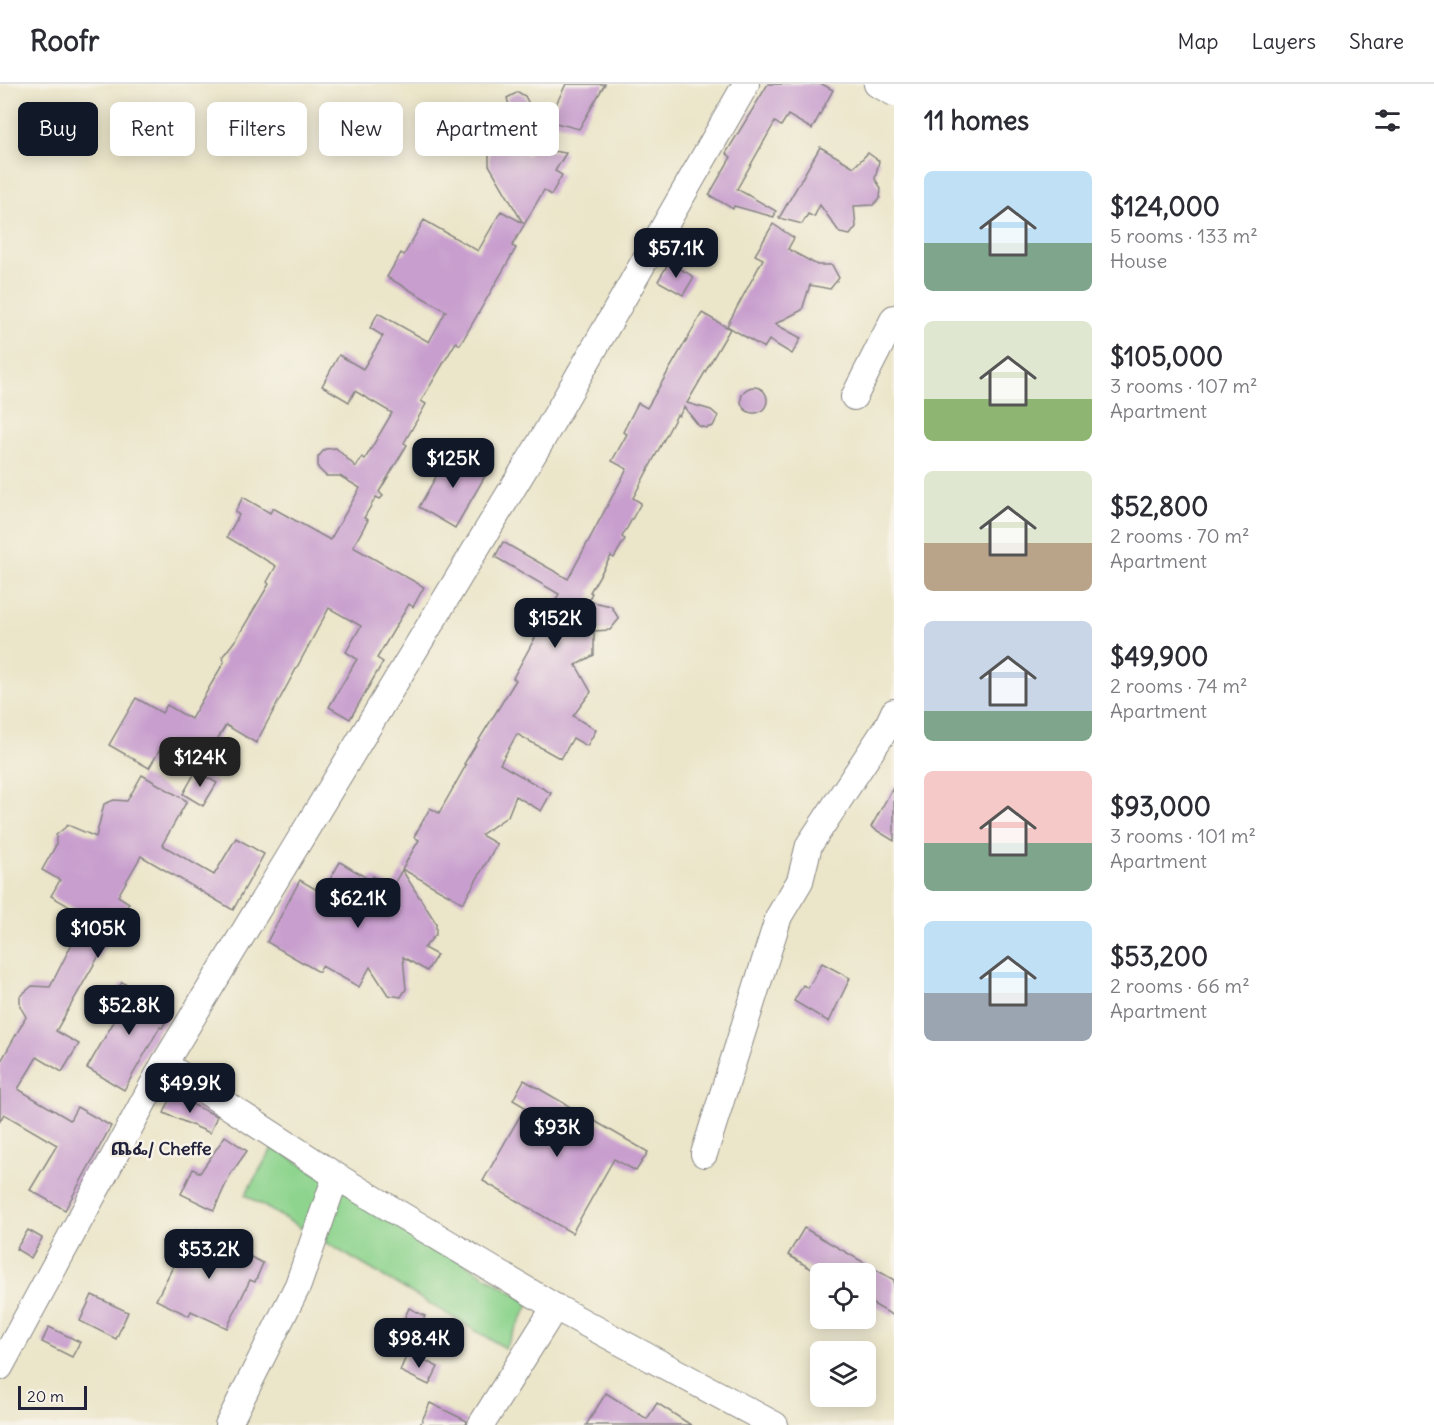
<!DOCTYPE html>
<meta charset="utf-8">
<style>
:root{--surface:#fff;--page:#f7f7f7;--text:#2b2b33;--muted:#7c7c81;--line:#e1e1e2;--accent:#111827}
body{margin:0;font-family:Delius,"Noto Sans Ethiopic",sans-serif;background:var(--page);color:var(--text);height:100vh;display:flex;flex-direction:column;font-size:22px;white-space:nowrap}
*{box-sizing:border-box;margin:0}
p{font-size:20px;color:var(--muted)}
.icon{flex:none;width:33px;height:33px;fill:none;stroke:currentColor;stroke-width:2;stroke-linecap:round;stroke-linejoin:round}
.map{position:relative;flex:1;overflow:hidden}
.panel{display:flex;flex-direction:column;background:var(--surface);width:540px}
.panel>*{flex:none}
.hud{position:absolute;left:18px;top:18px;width:570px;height:54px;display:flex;gap:12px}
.fabs{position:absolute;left:810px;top:1179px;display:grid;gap:12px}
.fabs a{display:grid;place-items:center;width:66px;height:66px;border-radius:9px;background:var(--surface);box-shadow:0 3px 15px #0003;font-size:30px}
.scale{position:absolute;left:18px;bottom:15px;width:69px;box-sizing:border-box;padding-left:6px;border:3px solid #22223b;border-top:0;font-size:16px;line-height:21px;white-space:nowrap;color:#22223b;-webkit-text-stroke:4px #f7f3e8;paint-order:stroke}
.price{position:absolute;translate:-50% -51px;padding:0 14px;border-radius:12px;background:var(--accent);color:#fff;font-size:20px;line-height:39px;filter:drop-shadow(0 2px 3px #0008)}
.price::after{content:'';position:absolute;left:50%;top:36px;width:18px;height:14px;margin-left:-9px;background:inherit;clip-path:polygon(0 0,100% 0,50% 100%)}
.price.active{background:#222;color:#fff}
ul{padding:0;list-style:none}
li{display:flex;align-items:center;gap:18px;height:150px;padding:0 30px}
li span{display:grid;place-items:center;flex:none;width:168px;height:120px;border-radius:9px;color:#555}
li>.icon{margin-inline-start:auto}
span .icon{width:72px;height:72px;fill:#fffc;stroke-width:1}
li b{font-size:26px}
h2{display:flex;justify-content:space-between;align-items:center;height:72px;padding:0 30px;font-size:26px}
.tag{padding:0 21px;border-radius:9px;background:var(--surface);box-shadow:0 3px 15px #0003;font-size:21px;line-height:54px}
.tag.active{background:var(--accent);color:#fff}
header{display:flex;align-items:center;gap:36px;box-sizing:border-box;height:84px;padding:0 30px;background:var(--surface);border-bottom:2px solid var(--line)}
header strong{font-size:28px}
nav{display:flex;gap:33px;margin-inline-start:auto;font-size:21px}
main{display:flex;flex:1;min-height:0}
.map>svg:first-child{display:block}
.green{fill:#8ed48e;stroke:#587b64;stroke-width:1.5}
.building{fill:#c89ece}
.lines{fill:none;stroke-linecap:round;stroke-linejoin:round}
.minor-casing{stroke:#868482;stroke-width:28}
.minor{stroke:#fff;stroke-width:26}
.labels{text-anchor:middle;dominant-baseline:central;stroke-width:5;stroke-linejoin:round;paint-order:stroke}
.quarter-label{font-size:18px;font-weight:bold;fill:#22223b;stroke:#f7f3e8}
</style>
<header>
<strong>Roofr</strong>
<nav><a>Map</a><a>Layers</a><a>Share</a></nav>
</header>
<main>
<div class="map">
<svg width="894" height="1341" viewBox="0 0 894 1341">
<rect width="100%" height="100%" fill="#f7f3e8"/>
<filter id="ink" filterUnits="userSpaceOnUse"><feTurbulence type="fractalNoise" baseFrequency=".0167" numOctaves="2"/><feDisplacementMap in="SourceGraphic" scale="12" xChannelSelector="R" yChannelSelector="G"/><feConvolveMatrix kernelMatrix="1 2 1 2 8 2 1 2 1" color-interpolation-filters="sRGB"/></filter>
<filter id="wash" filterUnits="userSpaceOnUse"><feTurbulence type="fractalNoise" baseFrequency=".008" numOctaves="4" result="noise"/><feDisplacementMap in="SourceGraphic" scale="24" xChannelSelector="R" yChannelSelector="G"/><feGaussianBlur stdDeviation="1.35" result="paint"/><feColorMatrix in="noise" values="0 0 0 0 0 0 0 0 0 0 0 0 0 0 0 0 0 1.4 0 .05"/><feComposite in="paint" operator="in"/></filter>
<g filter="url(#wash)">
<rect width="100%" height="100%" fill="#ebe5c9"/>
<polygon class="green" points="273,1063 530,1219 505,1264 245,1111"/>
<g id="blocks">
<g class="building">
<polygon points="566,0 605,0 579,45 548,37"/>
<polygon points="768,0 822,0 833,6 812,45 788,31 781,42 775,38 737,105 776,127 774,133 734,122 733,125 709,111 731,73 726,69"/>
<polygon points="518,8 525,12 532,26 517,29 510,26 507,14"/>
<polygon points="501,60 528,71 532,64 566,69 555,87 562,91 551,111 544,106 512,162 516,164 460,261 456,258 421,317 426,320 404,359 407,361 379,408 383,412 380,415 376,413 364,434 368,436 353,463 424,503 413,523 409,520 377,574 383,578 350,635 329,623 357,575 346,568 361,542 329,524 256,659 226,641 203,679 165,657 149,684 109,661 136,614 162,629 167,621 191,635 224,578 223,572 237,554 269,500 267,498 276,482 227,453 239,431 235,428 243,413 270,429 273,424 330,456 360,404 340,392 326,392 318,384 318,373 325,365 336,364 356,383 362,373 365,375 392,329 355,307 349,318 322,302 339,271 363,285 383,252 370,244 378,229 429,258 446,227 387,193 401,169 404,171 424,136 478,167 501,127 523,139 489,81 489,70"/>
<polygon points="820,63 854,83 868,69 879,77 875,95 881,104 880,114 873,121 854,122 856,143 850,151 840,149 820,121 814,133 808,130 802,140 779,134"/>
<polygon points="773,140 794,154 788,165 817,181 832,181 839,194 830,205 810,201 802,226 775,240 801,254 792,270 769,256 764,264 727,242 763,175 755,171"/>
<polygon points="669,178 694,193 683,211 658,197"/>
<polygon points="702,229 730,245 687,319 711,326 718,332 713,342 706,344 699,342 684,323 679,332 677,331 633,414 641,419 622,453 625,455 614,474 611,472 590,508 592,509 588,517 611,522 619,535 610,546 594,547 594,571 576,581 591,608 573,632 596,646 587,662 573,654 561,675 517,650 500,680 551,709 541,727 516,712 508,732 481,751 497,760 463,819 402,785 419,756 414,753 430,724 439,729 466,681 464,680 516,596 513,594 559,510 495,473 503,458 568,495 627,385 612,377 627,350 623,348 638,319 647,324"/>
<circle cx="754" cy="316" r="13"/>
<polygon points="451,366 488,387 455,444 419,423"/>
<polygon points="196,687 217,699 203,722 183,710"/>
<polygon points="142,691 187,717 162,761 214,791 236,754 264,770 233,826 141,772 118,812 129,819 56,947 79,960 62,988 37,973 18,1005 70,1036 77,1023 111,1042 65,1126 30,1106 57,1061 4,1030 0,1037 0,979 26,933 20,922 20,912 32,902 50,903 86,832 51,812 60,796 42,786 56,761 56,751 68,741 96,753 104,720 114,716 127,717"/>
<polygon points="894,702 894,757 871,743"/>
<polygon points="340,778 370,796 373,792 392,803 402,786 436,839 436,850 424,864 437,871 427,887 403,873 406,905 401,913 388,911 370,883 359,903 322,882 319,888 267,858 300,796 322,809"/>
<polygon points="822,879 850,894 829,938 794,917 803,901 808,904"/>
<polygon points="122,898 172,927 162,944 160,943 124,1006 87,984 123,922 112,915"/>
<polygon points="524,996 648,1068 636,1087 614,1075 572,1149 483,1097 525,1023 513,1016"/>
<polygon points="172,1011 217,1032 210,1049 164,1029"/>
<polygon points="225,1052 247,1067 230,1091 214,1126 181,1110 193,1085 200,1089"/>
<polygon points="804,1144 894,1196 894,1232 866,1216 866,1190 820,1190 788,1171"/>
<polygon points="28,1146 42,1154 31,1174 16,1165"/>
<polygon points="196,1146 263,1179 255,1198 250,1196 227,1244 191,1227 189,1232 156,1216 179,1171 183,1173"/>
<polygon points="92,1211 128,1228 116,1255 80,1237"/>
<polygon points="409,1224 425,1232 411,1262 395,1255"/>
<polygon points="49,1243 80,1258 72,1273 42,1258"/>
<polygon points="408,1268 438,1283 429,1301 400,1287"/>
<polygon points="606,1309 647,1335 657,1319 691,1341 586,1341"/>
<polygon points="430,1319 467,1337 466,1341 420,1341"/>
</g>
</g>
</g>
<g filter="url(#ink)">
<use href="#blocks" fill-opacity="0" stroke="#868482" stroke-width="1.5"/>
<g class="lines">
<defs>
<g id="minor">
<polyline points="877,0 894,9"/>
<polyline points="854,313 894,234"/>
<polyline points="164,980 336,1092 555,1223 775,1341"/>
<polyline points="704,1070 779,832 800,797 809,761 887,643 894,628"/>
<polyline points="0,1283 164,980 540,359 746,0"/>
<polyline points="228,1341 298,1201 336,1092"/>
<polyline points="481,1341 555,1223"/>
</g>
</defs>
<use href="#minor" class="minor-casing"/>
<use href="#minor" class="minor"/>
</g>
</g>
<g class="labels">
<g class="quarter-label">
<text x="161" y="1064">ጨፌ/ Cheffe</text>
</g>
</g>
</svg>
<div class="fabs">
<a><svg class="icon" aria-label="locate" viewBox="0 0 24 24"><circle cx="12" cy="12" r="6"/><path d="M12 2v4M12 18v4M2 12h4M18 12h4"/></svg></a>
<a><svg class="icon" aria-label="layers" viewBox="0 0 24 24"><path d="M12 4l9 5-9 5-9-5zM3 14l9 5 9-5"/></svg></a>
</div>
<div class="scale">20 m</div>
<b class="price" style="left:676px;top:195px">$57.1K</b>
<b class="price" style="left:453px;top:405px">$125K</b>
<b class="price" style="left:555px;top:565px">$152K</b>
<b class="price active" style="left:200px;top:704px">$124K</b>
<b class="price" style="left:358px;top:845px">$62.1K</b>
<b class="price" style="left:98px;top:875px">$105K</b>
<b class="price" style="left:129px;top:952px">$52.8K</b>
<b class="price" style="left:190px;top:1030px">$49.9K</b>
<b class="price" style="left:557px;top:1074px">$93K</b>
<b class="price" style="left:209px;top:1196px">$53.2K</b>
<b class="price" style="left:419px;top:1285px">$98.4K</b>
<div class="hud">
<a class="tag active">Buy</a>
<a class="tag">Rent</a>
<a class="tag">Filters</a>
<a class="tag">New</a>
<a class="tag">Apartment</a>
</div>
</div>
<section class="panel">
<h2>11 homes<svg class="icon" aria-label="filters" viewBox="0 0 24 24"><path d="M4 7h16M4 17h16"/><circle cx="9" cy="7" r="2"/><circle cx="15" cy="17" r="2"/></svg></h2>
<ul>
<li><span style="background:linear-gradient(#bfe0f5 60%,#7fa58c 0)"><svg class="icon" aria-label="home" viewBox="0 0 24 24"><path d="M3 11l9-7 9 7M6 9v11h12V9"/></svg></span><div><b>$124,000</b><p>5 rooms · 133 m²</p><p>House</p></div></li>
<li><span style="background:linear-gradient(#dfe7d0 65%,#8fb573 0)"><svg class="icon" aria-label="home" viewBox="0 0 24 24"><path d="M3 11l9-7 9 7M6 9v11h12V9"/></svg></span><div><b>$105,000</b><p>3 rooms · 107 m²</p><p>Apartment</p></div></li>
<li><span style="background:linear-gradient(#dfe7d0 60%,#b9a48a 0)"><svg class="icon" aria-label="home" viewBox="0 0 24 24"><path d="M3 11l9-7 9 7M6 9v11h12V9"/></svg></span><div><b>$52,800</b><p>2 rooms · 70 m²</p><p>Apartment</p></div></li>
<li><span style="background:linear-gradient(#c9d6e8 75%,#7fa58c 0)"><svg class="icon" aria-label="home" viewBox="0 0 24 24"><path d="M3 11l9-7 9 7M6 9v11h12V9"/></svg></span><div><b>$49,900</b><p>2 rooms · 74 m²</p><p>Apartment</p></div></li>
<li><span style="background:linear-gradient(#f6c9c9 60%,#7fa58c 0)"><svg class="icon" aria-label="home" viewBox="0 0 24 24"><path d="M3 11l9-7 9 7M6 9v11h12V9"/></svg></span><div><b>$93,000</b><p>3 rooms · 101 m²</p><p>Apartment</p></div></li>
<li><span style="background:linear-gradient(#bfe0f5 60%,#9aa5b1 0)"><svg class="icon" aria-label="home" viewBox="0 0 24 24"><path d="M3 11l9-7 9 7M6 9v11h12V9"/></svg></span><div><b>$53,200</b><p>2 rooms · 66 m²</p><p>Apartment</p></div></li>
</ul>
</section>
</main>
